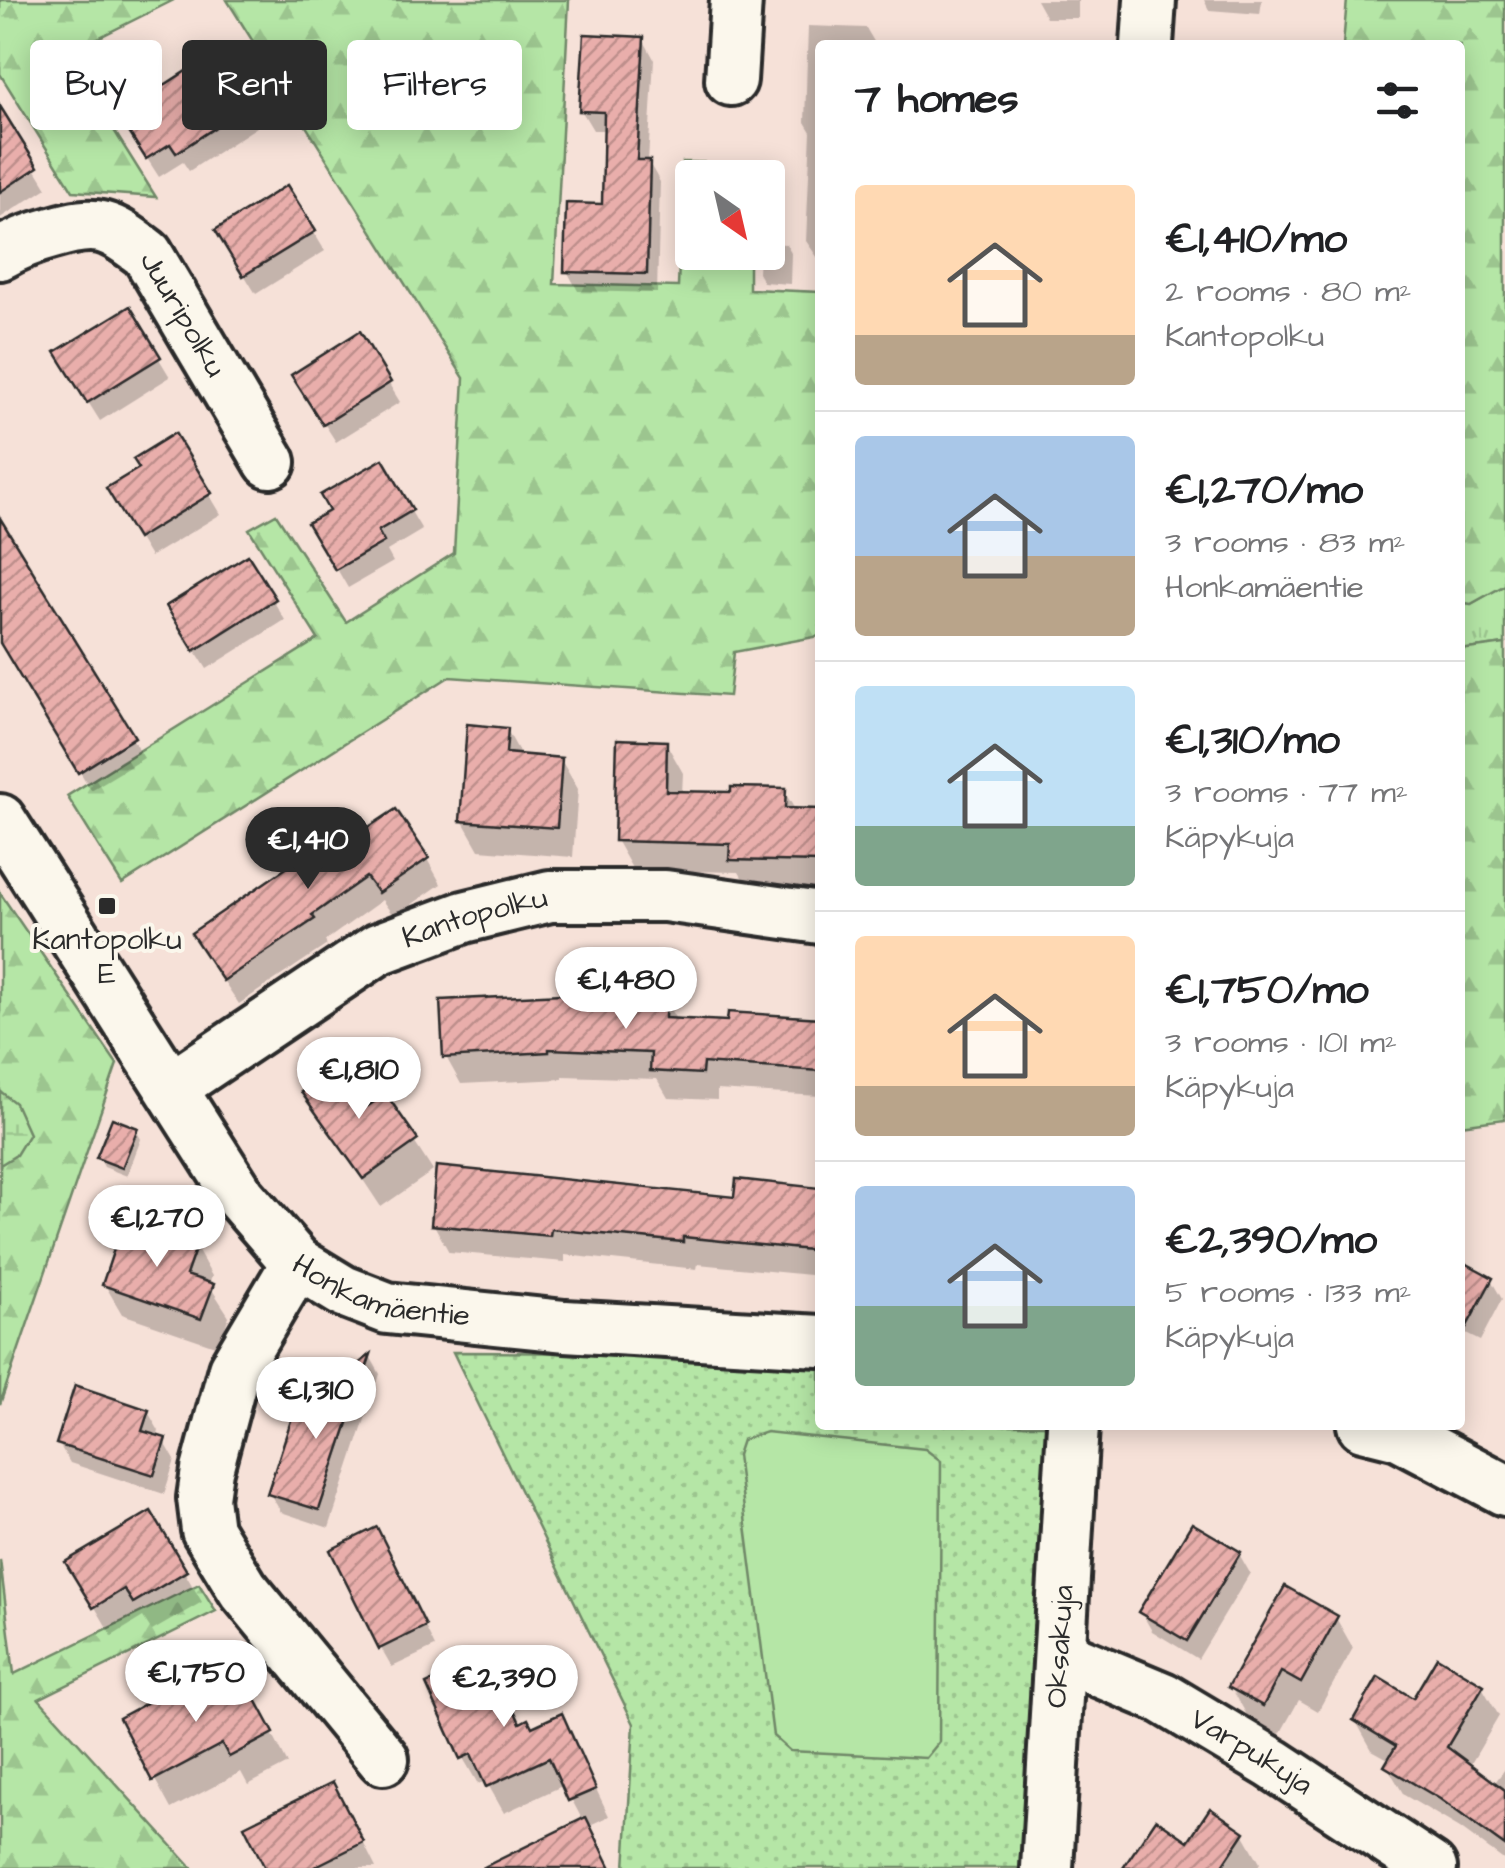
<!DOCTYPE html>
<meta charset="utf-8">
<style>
:root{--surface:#fff;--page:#f2f2f2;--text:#202124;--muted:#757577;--line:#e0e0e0;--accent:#2b2b2b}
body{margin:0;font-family:"Architects Daughter",sans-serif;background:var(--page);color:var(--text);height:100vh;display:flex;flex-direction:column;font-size:38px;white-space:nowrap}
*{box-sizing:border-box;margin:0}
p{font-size:32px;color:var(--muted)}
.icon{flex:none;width:55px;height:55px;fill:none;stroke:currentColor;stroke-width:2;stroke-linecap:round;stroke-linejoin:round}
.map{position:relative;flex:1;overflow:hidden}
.side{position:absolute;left:815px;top:40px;width:650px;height:1390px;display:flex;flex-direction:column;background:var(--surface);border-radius:10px;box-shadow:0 5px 25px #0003}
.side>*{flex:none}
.guide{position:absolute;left:30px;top:40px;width:635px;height:90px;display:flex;gap:20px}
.needle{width:65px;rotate:146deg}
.fabs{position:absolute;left:675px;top:160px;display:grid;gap:20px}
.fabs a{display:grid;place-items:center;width:110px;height:110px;border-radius:10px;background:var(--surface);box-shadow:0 5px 25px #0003;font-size:50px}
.price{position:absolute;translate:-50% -85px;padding:0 22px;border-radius:35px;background:#fff;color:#222;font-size:32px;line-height:65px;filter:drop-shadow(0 2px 5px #0008)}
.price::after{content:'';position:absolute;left:50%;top:60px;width:30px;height:22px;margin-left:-15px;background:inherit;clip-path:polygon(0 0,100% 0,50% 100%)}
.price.on{background:var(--accent);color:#fff}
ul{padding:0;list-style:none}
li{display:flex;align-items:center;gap:30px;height:250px;padding:0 40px}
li+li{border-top:2px solid var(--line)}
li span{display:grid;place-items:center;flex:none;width:280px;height:200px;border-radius:10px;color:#555}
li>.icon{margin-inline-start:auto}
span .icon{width:120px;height:120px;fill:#fffc;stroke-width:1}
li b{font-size:42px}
h2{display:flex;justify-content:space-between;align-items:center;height:120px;padding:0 40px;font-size:42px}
.pill{padding:0 35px;border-radius:10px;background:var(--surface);box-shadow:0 5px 25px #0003;font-size:35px;line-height:90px}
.pill.on{background:var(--accent);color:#fff}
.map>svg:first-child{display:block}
.grass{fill:url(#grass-tufts);stroke:#708868;stroke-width:2.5}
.forest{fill:url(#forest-firs);stroke:#708868;stroke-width:2.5}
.wetland{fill:url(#wetland-marsh);stroke:#708868;stroke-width:2.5}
.park{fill:url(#park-dots);stroke:#708868;stroke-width:2.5}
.pitch{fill:#b5e6a6;stroke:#708868;stroke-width:2.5}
.shadow{fill:#0003}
.building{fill:url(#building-hatch);stroke:#2b2b2b;stroke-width:2.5}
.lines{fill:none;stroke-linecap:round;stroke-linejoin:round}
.minor-casing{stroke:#2b2b2b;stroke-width:58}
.minor{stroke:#fbf7ec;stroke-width:50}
.poi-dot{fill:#2b2b2b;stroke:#fbf7ec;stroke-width:4}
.labels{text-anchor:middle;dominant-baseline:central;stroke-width:8;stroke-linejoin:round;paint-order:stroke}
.street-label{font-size:30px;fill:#2b2b2b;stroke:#fbf7ec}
.poi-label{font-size:30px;fill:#2b2b2b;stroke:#fbf7ec}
</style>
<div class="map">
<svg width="1505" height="1868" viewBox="0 0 1505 1868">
<defs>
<pattern id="grass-tufts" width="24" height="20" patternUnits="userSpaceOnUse" patternTransform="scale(2.5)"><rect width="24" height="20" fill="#b5e6a6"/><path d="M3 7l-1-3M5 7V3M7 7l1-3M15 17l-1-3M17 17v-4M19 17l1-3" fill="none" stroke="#9cc58f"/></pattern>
<pattern id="forest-firs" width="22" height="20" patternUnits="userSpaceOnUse" patternTransform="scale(2.5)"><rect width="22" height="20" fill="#b5e6a6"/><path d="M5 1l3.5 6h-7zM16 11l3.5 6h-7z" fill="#9cc58f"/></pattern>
<pattern id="wetland-marsh" width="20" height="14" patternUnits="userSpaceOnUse" patternTransform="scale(2.5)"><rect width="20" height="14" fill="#b5e6a6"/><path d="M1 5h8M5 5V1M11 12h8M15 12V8" fill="none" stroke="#9cc58f"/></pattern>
<pattern id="park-dots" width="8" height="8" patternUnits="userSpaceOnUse" patternTransform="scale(2.5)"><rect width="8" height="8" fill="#b5e6a6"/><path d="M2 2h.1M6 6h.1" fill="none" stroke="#9cc58f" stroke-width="1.8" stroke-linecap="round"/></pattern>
<pattern id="building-hatch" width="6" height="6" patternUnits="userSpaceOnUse" patternTransform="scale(2.5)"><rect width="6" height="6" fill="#e9aeab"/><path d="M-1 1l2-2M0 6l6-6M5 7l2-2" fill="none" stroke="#bd8e8b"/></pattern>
</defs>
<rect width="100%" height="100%" fill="#f6e1d8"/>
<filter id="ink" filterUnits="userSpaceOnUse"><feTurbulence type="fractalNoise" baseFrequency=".01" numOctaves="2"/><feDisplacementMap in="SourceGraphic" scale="20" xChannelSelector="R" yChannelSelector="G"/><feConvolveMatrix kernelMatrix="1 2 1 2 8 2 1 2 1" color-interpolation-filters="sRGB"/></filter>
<g filter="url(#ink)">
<polygon class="grass" points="1505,585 1505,644 1460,650 1460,602 1471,604"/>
<g class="forest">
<polygon points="0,0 174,0 66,54 156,197 73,191 0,74"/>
<polygon points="227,0 569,0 554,284 678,287 683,162 751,163 751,177 692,178 692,252 749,253 749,289 820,292 820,636 734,652 729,696 449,677 122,884 67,796 318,639 249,529 276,514 346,622 454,553 464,378"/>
<polygon points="1347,0 1505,0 1505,585 1471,604 1460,602 1460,45 1343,45"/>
<polygon points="1505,644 1505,1119 1460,1125 1460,650"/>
<polygon points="0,893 117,1064 0,1404"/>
<polygon points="0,1560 14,1674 199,1584 216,1611 39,1699 192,1868 0,1868"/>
</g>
<polygon class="wetland" points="0,1091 15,1103 29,1134 16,1155 0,1165"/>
<polygon class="park" points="453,1352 820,1354 820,1425 1073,1425 1045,1868 625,1868 634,1724"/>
<polygon class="pitch" points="766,1432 925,1449 941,1461 939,1742 926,1758 790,1751 773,1736 737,1455 742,1440"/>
<g class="shadow">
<polygon points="1036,0 1078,0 1078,18 1046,18"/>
<polygon points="1204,0 1262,0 1260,14 1209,10"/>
<polygon points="808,26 866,28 876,45 820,45 820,261 806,241 811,132 805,122"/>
<polygon points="643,39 654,59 648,161 660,182 657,293 578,291 567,271 604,206 606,130 593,130 581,110"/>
<polygon points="970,40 1036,44 1036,45 970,45"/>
<polygon points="213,57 257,127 189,171 183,162 159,177 132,135"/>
<polygon points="7,122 47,188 0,218 0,126"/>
<polygon points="287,188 325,251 256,294 229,250"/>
<polygon points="768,243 786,244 791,253 790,284 763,282 758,273 759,252 768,252"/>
<polygon points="129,309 170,377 100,421 70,373"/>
<polygon points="359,335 400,402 336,442 306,395"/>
<polygon points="174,436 221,514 150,557 109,489 142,469"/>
<polygon points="382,462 422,530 387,551 393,562 348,588 311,524 333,512"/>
<polygon points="0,523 144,758 91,790 0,640"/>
<polygon points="247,558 285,620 207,669 180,626"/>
<polygon points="507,730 522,757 561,760 578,789 573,857 479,850 462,820"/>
<polygon points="666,743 683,773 682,794 784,791 796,811 820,812 820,890 749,889 739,872 633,870 616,840"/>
<polygon points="352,842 427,859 441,884 394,917 382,900 325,941 327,945 239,1004 209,959"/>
<polygon points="664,999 677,1021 729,1024 820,1020 820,1096 717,1090 717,1100 668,1098 657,1079 563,1076 563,1079 461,1084 446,1057"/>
<polygon points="305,1092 367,1109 385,1097 433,1171 381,1207"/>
<polygon points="136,1130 141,1139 127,1176 104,1167 99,1158"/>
<polygon points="820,1190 820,1276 698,1264 697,1269 565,1255 565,1262 449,1252 434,1225"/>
<polygon points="195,1246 212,1276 209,1285 229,1316 218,1347 122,1314 105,1285"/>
<polygon points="1460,1263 1491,1280 1502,1299 1480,1341 1460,1331"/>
<polygon points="371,1358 380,1374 329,1528 281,1512 270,1494 306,1408"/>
<polygon points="148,1412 159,1431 157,1438 164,1441 175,1460 164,1494 70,1463 59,1444"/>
<polygon points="150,1514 202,1602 152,1631 143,1617 112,1636 69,1563"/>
<polygon points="387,1549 435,1647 392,1667 381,1648"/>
<polygon points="1239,1554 1250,1573 1198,1659 1152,1631 1141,1612"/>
<polygon points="1336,1618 1353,1648 1318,1711 1299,1700 1280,1734 1248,1717 1231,1687"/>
<polygon points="488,1658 522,1725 532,1730 561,1716 609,1816 588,1826 611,1868 487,1868 583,1821 564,1785 504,1813 486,1781 478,1784 463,1758"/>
<polygon points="1482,1687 1499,1716 1469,1767 1493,1785 1505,1769 1505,1861 1460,1828 1404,1795 1387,1766 1390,1760 1372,1750 1355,1720 1414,1702"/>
<polygon points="188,1701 256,1703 288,1764 248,1785 241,1772 171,1809 122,1719"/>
<polygon points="349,1814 376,1868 268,1868"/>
<polygon points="1243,1833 1260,1863 1257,1868 1130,1868"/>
</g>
<g class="building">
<polygon points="584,34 644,37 637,160 650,160 647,274 564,272 566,203 602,204 604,112 579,111"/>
<polygon points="214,53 248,106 176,153 170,144 146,159 118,115"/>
<polygon points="0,106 38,167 0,192"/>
<polygon points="287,185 316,231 243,276 215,230"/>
<polygon points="130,306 161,357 87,403 55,352"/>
<polygon points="360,331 391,382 323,425 291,375"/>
<polygon points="175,433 212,493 137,539 106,488 139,468 133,459"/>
<polygon points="383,459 413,510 378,531 384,542 335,570 307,523 329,511 320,495"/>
<polygon points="0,518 135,737 78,773 0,643"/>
<polygon points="248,555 276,599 194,651 166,606"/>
<polygon points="467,724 508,728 506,753 562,758 557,828 460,821"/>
<polygon points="617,739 667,741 666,791 731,792 731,787 786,788 785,808 820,809 820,862 729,860 730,844 614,841"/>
<polygon points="396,809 429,858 378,893 366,877 312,915 315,919 223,981 191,933 345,828 352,838"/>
<polygon points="582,993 666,996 665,1018 727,1021 728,1012 820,1018 820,1071 703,1063 702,1074 650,1071 651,1053 549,1049 549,1052 443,1058 440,1000"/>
<polygon points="339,1065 368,1106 386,1094 418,1140 363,1179 301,1092"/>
<polygon points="112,1118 138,1128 122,1168 96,1158"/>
<polygon points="436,1166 734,1197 736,1179 820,1188 820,1251 683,1237 683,1242 551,1229 550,1236 431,1225"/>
<polygon points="124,1219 197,1244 186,1275 214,1284 201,1319 102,1285"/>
<polygon points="1460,1260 1493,1278 1460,1339"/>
<polygon points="371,1354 319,1510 267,1494 297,1402 306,1405"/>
<polygon points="75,1385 149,1410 142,1431 166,1438 154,1475 56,1444"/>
<polygon points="151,1511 187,1571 133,1603 124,1589 93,1608 65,1562"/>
<polygon points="1192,1523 1241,1552 1187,1641 1138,1612"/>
<polygon points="377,1527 426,1626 379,1649 330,1550"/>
<polygon points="1285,1586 1338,1616 1301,1683 1281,1672 1263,1706 1228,1687"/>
<polygon points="489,1655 520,1723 528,1719 532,1727 562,1713 596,1789 568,1801 549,1758 486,1787 471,1754 460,1759 426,1684"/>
<polygon points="1437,1657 1484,1685 1447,1747 1505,1790 1505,1846 1440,1799 1384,1766 1396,1746 1353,1720 1378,1677 1413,1698"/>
<polygon points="240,1670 274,1733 229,1757 222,1744 152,1781 119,1718 182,1684 189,1698"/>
<polygon points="333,1782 364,1842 312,1868 265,1868 244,1826"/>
<polygon points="1210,1808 1245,1832 1223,1865 1228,1868 1123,1868 1156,1819 1188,1841"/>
<polygon points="586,1817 611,1868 482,1868"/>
</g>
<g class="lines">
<defs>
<g id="minor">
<polyline points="1147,45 1150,0"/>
<polyline points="731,80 736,0"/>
<path id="s1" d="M 0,254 C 17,244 33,238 52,233 C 98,219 109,225 147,254 L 270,462"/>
<path id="s2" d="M 0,820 L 240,1197 L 297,1263 L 343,1291 L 387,1308 L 565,1326 L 820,1341"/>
<path id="s3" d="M 172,1087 L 378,949 L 464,917 L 550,896 L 665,896 L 820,918"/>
<polyline points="297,1263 234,1369 207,1470 203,1498 207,1530 243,1589 383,1759"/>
<polyline points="1363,1425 1399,1434 1505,1490"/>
<path id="s4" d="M 1060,1655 L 1163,1698 L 1273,1764 L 1431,1868"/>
<path id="s5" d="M 1047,1868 L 1073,1425"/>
</g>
</defs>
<use href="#minor" class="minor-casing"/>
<use href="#minor" class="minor"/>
</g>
</g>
<rect class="poi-dot" x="97" y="896" width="20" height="20" rx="5"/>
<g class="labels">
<g class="street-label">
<text stroke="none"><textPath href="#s1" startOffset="230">Juuripolku</textPath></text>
<text stroke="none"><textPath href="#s3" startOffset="350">Kantopolku</textPath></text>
<text stroke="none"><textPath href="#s2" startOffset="625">Honkamäentie</textPath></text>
<text stroke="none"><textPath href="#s5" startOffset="222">Oksakuja</textPath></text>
<text stroke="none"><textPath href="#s4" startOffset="215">Varpukuja</textPath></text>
</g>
<g class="poi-label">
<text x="107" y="940">Kantopolku<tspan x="107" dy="34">E</tspan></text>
</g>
</g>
</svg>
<div class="fabs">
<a><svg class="needle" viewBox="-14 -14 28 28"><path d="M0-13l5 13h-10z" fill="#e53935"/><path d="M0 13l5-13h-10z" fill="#757577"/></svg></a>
</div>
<b class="price on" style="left:308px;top:892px">€1,410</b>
<b class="price" style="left:626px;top:1032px">€1,480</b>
<b class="price" style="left:359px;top:1122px">€1,810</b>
<b class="price" style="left:157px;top:1270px">€1,270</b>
<b class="price" style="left:316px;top:1442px">€1,310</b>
<b class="price" style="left:196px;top:1725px">€1,750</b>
<b class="price" style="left:504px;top:1730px">€2,390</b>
<div class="guide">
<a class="pill">Buy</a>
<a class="pill on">Rent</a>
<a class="pill">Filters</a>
</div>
<section class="side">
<h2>7 homes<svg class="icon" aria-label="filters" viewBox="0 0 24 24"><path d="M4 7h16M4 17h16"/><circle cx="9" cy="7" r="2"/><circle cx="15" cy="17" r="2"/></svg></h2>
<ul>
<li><span style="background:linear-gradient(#ffd9b3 75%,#b9a48a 0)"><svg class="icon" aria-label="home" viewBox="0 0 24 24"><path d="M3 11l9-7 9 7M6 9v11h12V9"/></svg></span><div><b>€1,410/mo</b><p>2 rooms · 80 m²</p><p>Kantopolku</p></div></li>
<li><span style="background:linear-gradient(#a9c7e8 60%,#b9a48a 0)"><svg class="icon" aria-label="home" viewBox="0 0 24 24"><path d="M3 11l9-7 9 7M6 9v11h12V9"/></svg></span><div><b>€1,270/mo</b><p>3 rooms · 83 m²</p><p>Honkamäentie</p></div></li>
<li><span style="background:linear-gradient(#bfe0f5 70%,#7fa58c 0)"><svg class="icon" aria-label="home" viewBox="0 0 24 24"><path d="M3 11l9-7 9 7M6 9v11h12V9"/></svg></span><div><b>€1,310/mo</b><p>3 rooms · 77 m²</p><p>Käpykuja</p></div></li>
<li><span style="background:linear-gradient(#ffd9b3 75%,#b9a48a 0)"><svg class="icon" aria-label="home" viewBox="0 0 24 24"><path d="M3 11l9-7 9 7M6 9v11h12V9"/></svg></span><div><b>€1,750/mo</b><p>3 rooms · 101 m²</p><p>Käpykuja</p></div></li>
<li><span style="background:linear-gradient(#a9c7e8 60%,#7fa58c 0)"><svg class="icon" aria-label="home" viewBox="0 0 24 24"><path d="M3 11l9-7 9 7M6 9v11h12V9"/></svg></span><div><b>€2,390/mo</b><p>5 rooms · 133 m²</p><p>Käpykuja</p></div></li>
</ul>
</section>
</div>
